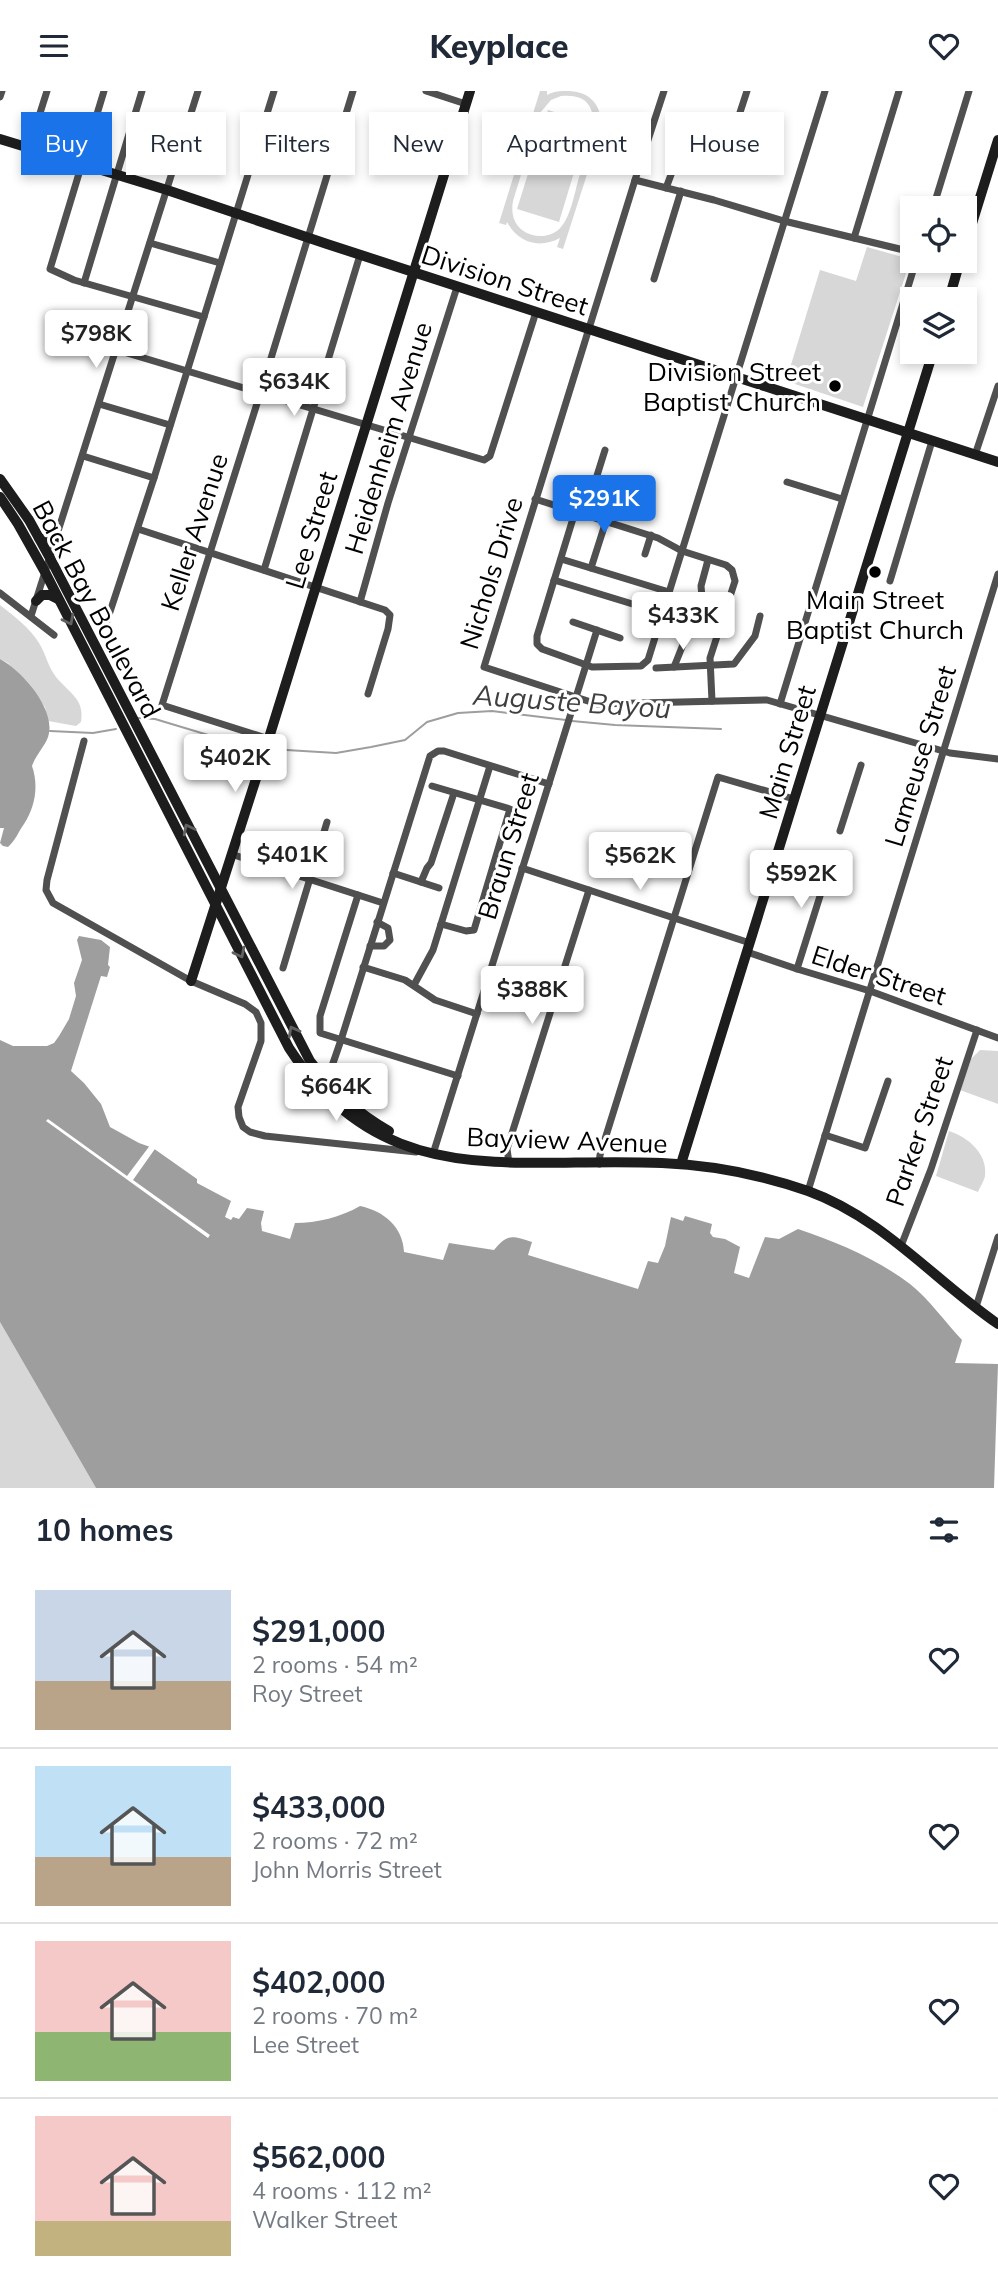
<!DOCTYPE html>
<meta charset="utf-8">
<style>
:root{--surface:#fff;--page:#f6f6f7;--text:#1f2937;--muted:#747a83;--line:#e0e1e3;--accent:#1a73e8}
body{margin:0;font-family:Mulish,sans-serif;background:var(--page);color:var(--text);height:100vh;display:flex;flex-direction:column;font-size:26px;white-space:nowrap}
*{box-sizing:border-box;margin:0}
p{font-size:23px;color:var(--muted)}
.icon{flex:none;width:38px;height:38px;fill:none;stroke:currentColor;stroke-width:2;stroke-linecap:round;stroke-linejoin:round}
.map{position:relative;height:1397px;overflow:hidden}
.drawer{display:flex;flex-direction:column;background:var(--surface);flex:1}
.drawer>*{flex:none}
.banner{position:absolute;left:21px;top:21px;width:957px;height:63px;display:flex;gap:14px}
.fabs{position:absolute;left:900px;top:105px;display:grid;gap:14px}
.fabs a{display:grid;place-items:center;width:77px;height:77px;border-radius:0px;background:var(--surface);box-shadow:0 4px 10px #0003;font-size:35px}
.price{position:absolute;translate:-50% -60px;padding:0 16px;border-radius:7px;background:#fff;color:#222;font-size:23px;line-height:46px;filter:drop-shadow(0 2px 4px #0008)}
.price::after{content:'';position:absolute;left:50%;top:42px;width:21px;height:16px;margin-left:-10px;background:inherit;clip-path:polygon(0 0,100% 0,50% 100%)}
.price.active{background:var(--accent);color:#fff}
ul{padding:0;list-style:none}
li{display:flex;align-items:center;gap:21px;height:175px;padding:0 35px}
li+li{border-top:2px solid var(--line)}
li span{display:grid;place-items:center;flex:none;width:196px;height:140px;border-radius:0px;color:#555}
li>.icon{margin-inline-start:auto}
span .icon{width:84px;height:84px;fill:#fffc;stroke-width:1}
li b{font-size:30px}
h2{display:flex;justify-content:space-between;align-items:center;height:84px;padding:0 35px;font-size:30px}
.tag{padding:0 24px;border-radius:0px;background:var(--surface);box-shadow:0 4px 10px #0003;font-size:24px;line-height:63px}
.tag.active{background:var(--accent);color:#fff}
header{display:flex;justify-content:space-between;align-items:center;height:91px;padding:0 35px;background:var(--surface);font-size:32px;font-weight:800}
.map>svg:first-child{display:block}
.green{fill:#d7d7d7;fill-rule:evenodd}
.water{fill:#9e9e9e}
.pier{fill:#fff}
.lines{fill:none;stroke-linecap:round;stroke-linejoin:round}
.stream{stroke:#9e9e9e;stroke-width:2}
.street{stroke:#505050;stroke-width:7}
.secondary{stroke:#1d1d1d;stroke-width:10}
.oneway{stroke:#616161}
.poi-dot{fill:#000;stroke:#fff;stroke-width:2.5}
.labels{text-anchor:middle;dominant-baseline:central;stroke-width:6;stroke-linejoin:round;paint-order:stroke}
.street-label{font-size:26px;fill:#000;stroke:#fff}
.poi-label{font-size:26px;fill:#000;stroke:#fff;text-anchor:end}
.water-label{font-size:28px;font-style:italic;fill:#3f3f3f;stroke:#fff}
</style>
<header><svg class="icon" aria-label="menu" viewBox="0 0 24 24"><path d="M4 6h16M4 12h16M4 18h16"/></svg>Keyplace<svg class="icon" aria-label="heart" viewBox="0 0 24 24"><path d="M12 20l-8-8c-3-5 5-10 8-4 3-6 11-1 8 4z"/></svg></header>
<div class="map">
<svg width="998" height="1397" viewBox="0 0 998 1397">
<rect width="100%" height="100%" fill="#fff"/>
<g class="green">
<path d="M 540,0 L 547,0 L 547,4 C 554,0 560,0 568,0 C 593,0 605,19 600,43 L 563,158 L 557,156 L 560,147 C 539,158 518,152 507,131 L 506,134 L 499,132 ZM 561,5 C 615,0 586,63 578,90 C 574,104 571,124 561,136 C 552,147 534,148 522,139 C 513,132 511,121 513,110 L 540,22 L 551,9 Z"/>
<polygon points="548,19 589,32 559,131 517,118"/>
<polygon points="867,156 906,167 909,173 863,316 786,290 820,179 856,190"/>
<path d="M 0,514 C 14,525 30,537 39,552 C 46,563 48,576 56,586 C 69,602 85,608 81,631 L 76,635 L 48,630 L 45,616 L 8,572 L 0,568 Z"/>
<polygon points="980,959 998,960 998,1013 960,999 971,968"/>
<path d="M 949,1040 C 968,1046 988,1063 985,1085 C 984,1090 980,1096 978,1101 L 936,1085 Z"/>
<polygon points="0,1231 96,1397 0,1397"/>
</g>
<g class="water">
<path d="M 0,568 C 21,579 54,616 49,642 C 48,652 36,663 32,675 C 39,695 35,716 24,733 C 18,741 16,749 8,756 L 3,755 L 0,752 L 4,737 L 0,737 Z"/>
<path d="M 79,845 L 101,849 L 110,856 L 108,874 L 110,876 L 107,886 L 101,885 L 71,980 L 84,992 L 101,1013 L 110,1036 L 139,1052 L 153,1057 L 197,1088 L 197,1092 L 231,1110 L 225,1126 L 231,1129 L 233,1126 L 239,1128 L 247,1117 L 264,1120 L 261,1132 L 262,1140 L 290,1148 L 295,1132 C 317,1132 341,1126 360,1115 C 384,1120 403,1136 404,1161 L 443,1169 L 449,1152 L 494,1159 C 508,1142 512,1145 532,1151 L 528,1164 L 638,1198 L 648,1170 L 658,1172 L 665,1155 L 671,1126 L 683,1130 L 685,1125 L 712,1133 L 710,1142 L 713,1146 L 725,1148 L 740,1156 L 734,1182 L 749,1187 L 765,1146 L 779,1148 L 798,1138 C 837,1151 877,1168 910,1193 C 929,1208 945,1231 962,1249 L 955,1272 L 998,1273 L 994,1397 L 96,1397 L 0,1231 L 0,949 L 13,955 L 47,955 L 54,952 L 59,945 L 69,928 L 76,905 L 74,892 L 82,869 L 77,849 Z"/>
</g>
<polygon class="pier" points="48,1028 127,1085 151,1053 157,1055 133,1089 210,1144 208,1147 46,1030"/>
<g class="lines">
<g class="stream">
<polyline points="138,627 155,628 248,656 261,657"/>
<polyline points="572,630 615,634 721,638"/>
<polyline points="50,640 93,642 116,638"/>
<polyline points="270,658 336,662 371,656 405,649 427,631 458,622 492,620 566,629"/>
</g>
<g class="street">
<polyline points="104,0 50,178 74,189 204,226"/>
<polyline points="426,0 466,13"/>
<polyline points="664,0 635,89 484,576 597,613 767,609 950,662 998,668"/>
<polyline points="0,6 2,0"/>
<polyline points="731,49 747,0"/>
<polyline points="29,57 47,0"/>
<polyline points="635,89 714,109 784,130 912,161"/>
<polyline points="666,97 686,44 699,26"/>
<polyline points="933,117 969,0"/>
<polyline points="854,147 899,0"/>
<polyline points="150,152 220,172"/>
<polyline points="947,170 959,173"/>
<polyline points="654,188 681,100"/>
<polyline points="84,192 142,0"/>
<polyline points="117,259 484,369 490,365 536,221"/>
<polyline points="99,313 170,334"/>
<polyline points="975,364 998,295"/>
<polyline points="83,365 154,387"/>
<polyline points="787,391 842,408"/>
<polyline points="535,408 658,447 682,460 726,474 732,479 735,490 710,567 712,610"/>
<polyline points="575,421 537,545 537,553 542,558 592,576 641,575 648,569 825,0"/>
<polyline points="585,423 605,359"/>
<polyline points="138,438 385,519 390,524 388,538 368,603"/>
<polyline points="645,463 651,444"/>
<polyline points="561,468 669,501"/>
<polyline points="591,477 606,430"/>
<polyline points="264,479 360,164"/>
<polyline points="554,489 662,522"/>
<polyline points="890,490 932,350"/>
<polyline points="0,502 54,544"/>
<polyline points="360,511 388,412 457,196"/>
<polyline points="31,525 198,0"/>
<polyline points="573,531 620,547"/>
<polyline points="106,533 154,387 274,0"/>
<polyline points="674,576 702,506 701,495 708,469"/>
<polyline points="656,577 734,573 755,545 760,525"/>
<path d="M 780,613 C 825,465 870,317 916,170"/>
<polyline points="269,648 162,614 260,303 353,0"/>
<polyline points="84,650 47,789 46,799 53,812 191,890 245,913 256,921 261,932 261,950 238,1016 239,1026 243,1036 250,1041 265,1045 416,1061"/>
<polyline points="432,695 510,718 474,839 466,840 441,833"/>
<polyline points="840,740 861,674"/>
<polyline points="231,763 383,812"/>
<polyline points="522,777 750,852"/>
<polyline points="393,782 439,797"/>
<polyline points="421,791 427,777 431,772 454,702"/>
<polyline points="358,804 320,925 320,942 458,985"/>
<polyline points="370,855 384,855 390,849 388,837 377,831"/>
<polyline points="747,861 797,878 870,900 998,947"/>
<polyline points="363,876 405,889 435,909 477,923"/>
<polyline points="283,877 327,731"/>
<polyline points="797,878 832,767"/>
<polyline points="414,894 433,859 490,675"/>
<polyline points="322,986 332,975 341,949 430,665 438,660 444,660 549,693"/>
<polyline points="825,1044 865,1057 888,990"/>
<polyline points="431,1063 433,1063 597,539"/>
<polyline points="509,1072 507,1058 589,799"/>
<polyline points="599,1073 600,1064 718,686 794,708"/>
<polyline points="808,1100 998,483"/>
<polyline points="901,1155 931,1078 977,939"/>
<polyline points="976,1216 998,1146"/>
</g>
<g class="secondary">
<polyline points="0,48 167,99 327,153 998,371"/>
<polyline points="964,158 998,49"/>
<polyline points="949,208 960,170"/>
<path d="M 0,388 L 29,429 L 50,467 L 310,970 C 332,999 357,1022 389,1040"/>
<path d="M 0,406 L 18,433 L 45,481 L 289,957 C 385,1104 514,1065 662,1072 C 710,1074 762,1084 808,1100 C 883,1127 934,1189 998,1233"/>
<polyline points="39,447 49,450 56,447"/>
<polyline points="36,510 42,504 50,504 58,508"/>
<polyline points="191,890 263,666 470,0"/>
<path d="M 681,1073 C 766,803 849,532 933,261"/>
</g>
</g>
<defs><path id="oneway-chevron" d="M-2-3.5L2.5 0L-2 3.5" fill="none" stroke-width="1.6" stroke-linecap="round" stroke-linejoin="round" transform="scale(1.75)"/></defs>
<g class="oneway">
<use href="#oneway-chevron" transform="translate(69 529) rotate(63)"/>
<use href="#oneway-chevron" transform="translate(188 738) rotate(-117)"/>
<use href="#oneway-chevron" transform="translate(240 862) rotate(63)"/>
<use href="#oneway-chevron" transform="translate(293 940) rotate(-118)"/>
</g>
<g class="poi-dot">
<circle cx="835" cy="295" r="7"/>
<circle cx="875" cy="481" r="7"/>
</g>
<g class="labels">
<g class="street-label">
<text transform="translate(505 189) rotate(18)">Division Street</text>
<text transform="translate(388 347) rotate(-73)">Heidenheim Avenue</text>
<text transform="translate(311 439) rotate(-73)">Lee Street</text>
<text transform="translate(194 441) rotate(-72)">Keller Avenue</text>
<text transform="translate(491 482) rotate(-73)">Nichols Drive</text>
<text transform="translate(97 518) rotate(62)">Back Bay Boulevard</text>
<text transform="translate(787 661) rotate(-73)">Main Street</text>
<text transform="translate(920 665) rotate(-73)">Lameuse Street</text>
<text transform="translate(508 755) rotate(-73)">Braun Street</text>
<text transform="translate(879 884) rotate(18)">Elder Street</text>
<text transform="translate(919 1040) rotate(-71)">Parker Street</text>
<text transform="translate(567 1049) rotate(2)">Bayview Avenue</text>
</g>
<g class="poi-label">
<text x="821" y="280">Division Street<tspan x="821" dy="30">Baptist Church</tspan></text>
<text x="875" y="508" text-anchor="middle">Main Street<tspan x="875" dy="30">Baptist Church</tspan></text>
</g>
<g class="water-label">
<text transform="translate(572 610) rotate(4)">Auguste Bayou</text>
</g>
</g>
</svg>
<div class="fabs">
<a><svg class="icon" aria-label="locate" viewBox="0 0 24 24"><circle cx="12" cy="12" r="6"/><path d="M12 2v4M12 18v4M2 12h4M18 12h4"/></svg></a>
<a><svg class="icon" aria-label="layers" viewBox="0 0 24 24"><path d="M12 4l9 5-9 5-9-5zM3 14l9 5 9-5"/></svg></a>
</div>
<b class="price" style="left:96px;top:279px">$798K</b>
<b class="price" style="left:294px;top:327px">$634K</b>
<b class="price active" style="left:604px;top:444px">$291K</b>
<b class="price" style="left:683px;top:561px">$433K</b>
<b class="price" style="left:235px;top:703px">$402K</b>
<b class="price" style="left:292px;top:800px">$401K</b>
<b class="price" style="left:640px;top:801px">$562K</b>
<b class="price" style="left:801px;top:819px">$592K</b>
<b class="price" style="left:532px;top:935px">$388K</b>
<b class="price" style="left:336px;top:1032px">$664K</b>
<div class="banner">
<a class="tag active">Buy</a>
<a class="tag">Rent</a>
<a class="tag">Filters</a>
<a class="tag">New</a>
<a class="tag">Apartment</a>
<a class="tag">House</a>
</div>
</div>
<section class="drawer">
<h2>10 homes<svg class="icon" aria-label="filters" viewBox="0 0 24 24"><path d="M4 7h16M4 17h16"/><circle cx="9" cy="7" r="2"/><circle cx="15" cy="17" r="2"/></svg></h2>
<ul>
<li><span style="background:linear-gradient(#c9d6e8 65%,#b9a48a 0)"><svg class="icon" aria-label="home" viewBox="0 0 24 24"><path d="M3 11l9-7 9 7M6 9v11h12V9"/></svg></span><div><b>$291,000</b><p>2 rooms · 54 m²</p><p>Roy Street</p></div><svg class="icon" aria-label="heart" viewBox="0 0 24 24"><path d="M12 20l-8-8c-3-5 5-10 8-4 3-6 11-1 8 4z"/></svg></li>
<li><span style="background:linear-gradient(#bfe0f5 65%,#b9a48a 0)"><svg class="icon" aria-label="home" viewBox="0 0 24 24"><path d="M3 11l9-7 9 7M6 9v11h12V9"/></svg></span><div><b>$433,000</b><p>2 rooms · 72 m²</p><p>John Morris Street</p></div><svg class="icon" aria-label="heart" viewBox="0 0 24 24"><path d="M12 20l-8-8c-3-5 5-10 8-4 3-6 11-1 8 4z"/></svg></li>
<li><span style="background:linear-gradient(#f6c9c9 65%,#8fb573 0)"><svg class="icon" aria-label="home" viewBox="0 0 24 24"><path d="M3 11l9-7 9 7M6 9v11h12V9"/></svg></span><div><b>$402,000</b><p>2 rooms · 70 m²</p><p>Lee Street</p></div><svg class="icon" aria-label="heart" viewBox="0 0 24 24"><path d="M12 20l-8-8c-3-5 5-10 8-4 3-6 11-1 8 4z"/></svg></li>
<li><span style="background:linear-gradient(#f6c9c9 75%,#c2b280 0)"><svg class="icon" aria-label="home" viewBox="0 0 24 24"><path d="M3 11l9-7 9 7M6 9v11h12V9"/></svg></span><div><b>$562,000</b><p>4 rooms · 112 m²</p><p>Walker Street</p></div><svg class="icon" aria-label="heart" viewBox="0 0 24 24"><path d="M12 20l-8-8c-3-5 5-10 8-4 3-6 11-1 8 4z"/></svg></li>
</ul>
</section>
